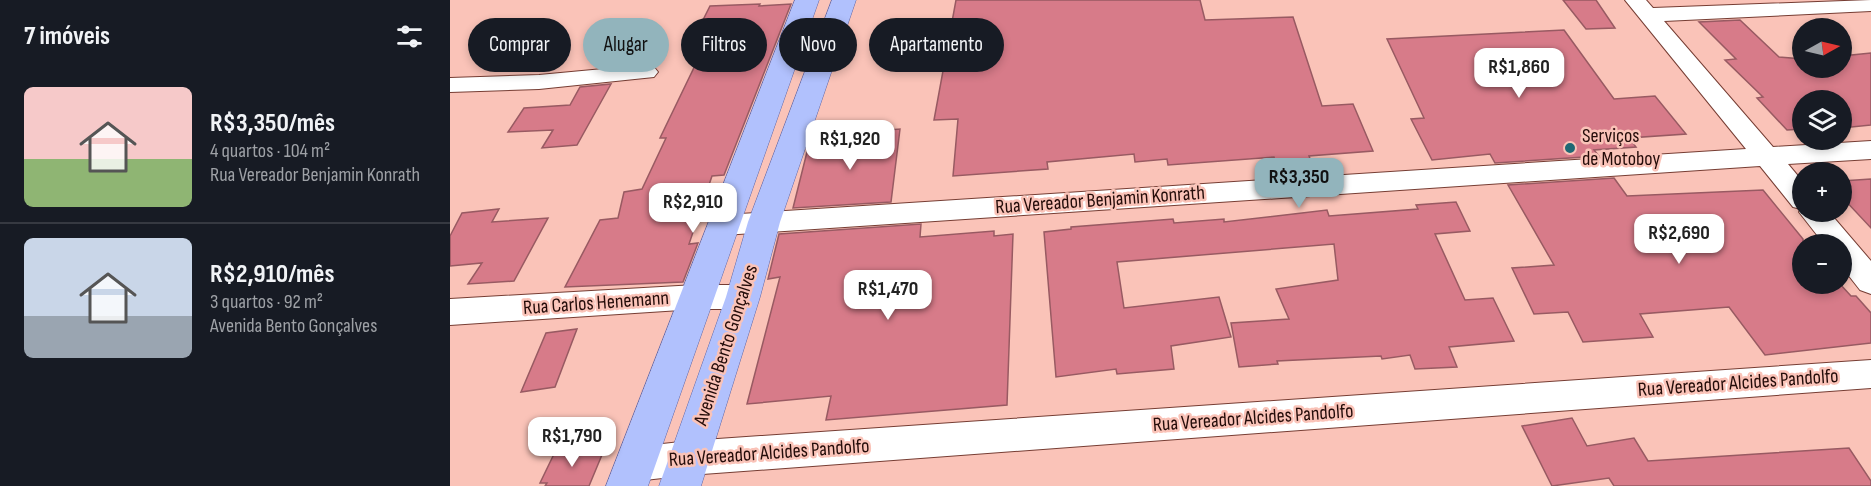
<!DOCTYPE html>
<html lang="pt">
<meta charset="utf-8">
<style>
:root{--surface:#171b24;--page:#20242c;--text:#f1f3f6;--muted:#9ea1a6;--line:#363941;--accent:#92b4bc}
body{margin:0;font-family:"Sofia Sans Condensed",sans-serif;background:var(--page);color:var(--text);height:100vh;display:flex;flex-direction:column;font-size:22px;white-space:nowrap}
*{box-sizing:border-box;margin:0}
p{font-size:20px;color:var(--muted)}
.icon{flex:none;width:33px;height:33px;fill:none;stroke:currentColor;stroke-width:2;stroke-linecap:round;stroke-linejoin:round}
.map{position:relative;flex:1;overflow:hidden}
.sheet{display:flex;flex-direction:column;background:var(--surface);width:450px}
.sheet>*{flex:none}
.banner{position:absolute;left:18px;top:18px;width:570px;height:54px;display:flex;gap:12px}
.needle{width:39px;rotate:82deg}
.controls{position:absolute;left:1342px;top:18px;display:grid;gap:12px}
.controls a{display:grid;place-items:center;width:60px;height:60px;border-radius:50%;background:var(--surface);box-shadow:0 3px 9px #0003;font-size:30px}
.price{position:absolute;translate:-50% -51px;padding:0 14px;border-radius:12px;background:#fff;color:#222;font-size:20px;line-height:39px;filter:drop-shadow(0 2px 3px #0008)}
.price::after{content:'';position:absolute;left:50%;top:36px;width:18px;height:14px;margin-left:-9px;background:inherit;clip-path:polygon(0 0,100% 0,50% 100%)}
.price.on{background:var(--accent);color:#111}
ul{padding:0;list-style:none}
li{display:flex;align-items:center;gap:18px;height:150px;padding:0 24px}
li+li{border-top:2px solid var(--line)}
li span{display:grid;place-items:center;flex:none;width:168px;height:120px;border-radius:9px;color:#555}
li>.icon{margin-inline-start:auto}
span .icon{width:72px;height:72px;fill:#fffc;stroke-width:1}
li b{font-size:26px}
h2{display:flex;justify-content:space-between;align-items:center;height:72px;padding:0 24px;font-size:26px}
.chip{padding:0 21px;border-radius:27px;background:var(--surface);box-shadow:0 3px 9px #0003;font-size:21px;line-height:54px}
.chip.on{background:var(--accent);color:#111}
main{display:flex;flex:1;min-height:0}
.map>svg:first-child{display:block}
.building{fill:#d77b89;stroke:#985a62;stroke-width:1.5}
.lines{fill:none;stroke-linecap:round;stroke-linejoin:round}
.minor-casing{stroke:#763d33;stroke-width:2}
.major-casing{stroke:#5e66a6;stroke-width:1}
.minor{fill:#fff;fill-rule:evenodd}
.major{fill:#b1c1fd;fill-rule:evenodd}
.poi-dot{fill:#1f6874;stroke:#fac3b8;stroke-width:2}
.labels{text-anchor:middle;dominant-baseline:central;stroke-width:5;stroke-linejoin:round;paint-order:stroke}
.poi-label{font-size:20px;fill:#240c09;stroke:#fac3b8;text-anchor:start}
.street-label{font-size:20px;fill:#240c09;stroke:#fac3b8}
</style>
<main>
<section class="sheet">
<h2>7 imóveis<svg class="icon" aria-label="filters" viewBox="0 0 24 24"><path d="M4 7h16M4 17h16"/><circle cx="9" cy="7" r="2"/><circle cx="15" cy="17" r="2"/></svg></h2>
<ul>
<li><span style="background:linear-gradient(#f6c9c9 60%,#8fb573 0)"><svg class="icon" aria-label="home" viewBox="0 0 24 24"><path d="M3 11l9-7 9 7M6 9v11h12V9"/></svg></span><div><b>R$3,350/mês</b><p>4 quartos · 104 m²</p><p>Rua Vereador Benjamin Konrath</p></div></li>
<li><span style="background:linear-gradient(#c9d6e8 65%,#9aa5b1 0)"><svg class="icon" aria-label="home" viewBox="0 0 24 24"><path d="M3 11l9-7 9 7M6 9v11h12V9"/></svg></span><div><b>R$2,910/mês</b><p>3 quartos · 92 m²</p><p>Avenida Bento Gonçalves</p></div></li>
</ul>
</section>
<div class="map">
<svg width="1421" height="486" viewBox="0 0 1421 486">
<rect width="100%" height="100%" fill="#fac3b8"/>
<g class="building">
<polygon points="506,0 750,0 755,20 843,17 872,106 903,104 923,151 859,156 861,161 826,164 824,157 718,165 717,159 685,162 684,154 597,162 598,169 503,176 508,119 484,120"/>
<polygon points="1113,0 1146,0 1165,28 1136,29"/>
<polygon points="310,4 309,6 341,4 274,175 262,176 239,244 248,243 233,282 115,287 150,220 168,218 174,192 192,189 216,138 210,138 251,53 236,54 260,6"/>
<polygon points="1290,20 1329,57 1353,59 1353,68 1392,68 1392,56 1421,53 1421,125 1392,128 1392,100 1353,100 1353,129 1337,130 1307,98 1313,97 1275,60 1286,59 1249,22"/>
<polygon points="1114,30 1164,99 1205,96 1236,134 1179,138 1186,147 1144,150 1149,156 1045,163 1040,154 982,160 961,119 974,118 937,39"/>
<polygon points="161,84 127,145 92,148 103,130 58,132 74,108 120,105 130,87"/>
<polygon points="450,129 441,202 343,208 359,144 413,139 414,132"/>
<polygon points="1164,178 1177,196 1313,190 1353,239 1353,284 1390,284 1401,296 1406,296 1421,313 1421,343 1315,355 1279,307 1190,314 1203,337 1133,342 1118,312 1084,314 1062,268 1104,265 1058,185"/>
<polygon points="1421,179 1421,228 1392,197 1392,181"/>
<polygon points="1006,202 1020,231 985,234 1015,300 1043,298 1064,341 999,347 1007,367 965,369 960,355 932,359 931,356 827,361 828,364 789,367 781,323 839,319 826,289 888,280 884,244 667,262 674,308 769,297 781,337 721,346 724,369 667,374 666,369 606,377 594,232 621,229 621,227 723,219 724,223 774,219 774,222 877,210 879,216 968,209 966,205"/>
<polygon points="49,209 42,222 98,218 64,281 18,284 32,263 0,266 0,236 12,213"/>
<polygon points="471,224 470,237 544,231 544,236 563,234 557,405 376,420 381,396 297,404 330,277 318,279 329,234"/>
<polygon points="127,329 105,387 71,392 96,333"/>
<polygon points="1122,418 1137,446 1184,438 1198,461 1399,448 1421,481 1421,486 1164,486 1159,478 1102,486 1072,426"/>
<polygon points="154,450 139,486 95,486 97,483 90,483 105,452"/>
</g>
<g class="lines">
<defs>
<g id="minor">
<polygon points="1175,0 1196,0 1203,8 1421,0 1421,11 1214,21 1323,147 1421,141 1421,159 1338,164 1353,182 1353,212 1379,212 1421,261 1421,294 1410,290 1392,267 1392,244 1374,244 1349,212 1351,209 1343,207 1310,166 274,235 264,232 260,225 264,218 274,215 1296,149"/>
<polygon points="196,65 204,67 208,72 204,77 89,89 0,92 0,78 89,75"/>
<polygon points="246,285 293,285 304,288 308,297 304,306 293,309 246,309 0,325 0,299"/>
<polygon points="1421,360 1421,388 239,475 186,481 173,476 168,464 173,452 186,447 239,441"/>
</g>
<g id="major">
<polygon points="345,0 369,0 198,486 156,486"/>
<polygon points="382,0 406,0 330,222 310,297 251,486 209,486 276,297 298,222"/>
</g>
</defs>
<use href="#minor" class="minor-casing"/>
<use href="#major" class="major-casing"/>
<use href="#minor" class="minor"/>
<use href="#major" class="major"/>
</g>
<circle class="poi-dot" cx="1120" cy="148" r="6"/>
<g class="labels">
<g class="poi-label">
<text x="1132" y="136">Serviços<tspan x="1132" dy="23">de Motoboy</tspan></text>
</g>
<g class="street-label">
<text transform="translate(650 200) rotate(-4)">Rua Vereador Benjamin Konrath</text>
<text transform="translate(146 303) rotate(-4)">Rua Carlos Henemann</text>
<text transform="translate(276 345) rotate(-72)">Avenida Bento Gonçalves</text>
<text transform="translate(1288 383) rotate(-4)">Rua Vereador Alcides Pandolfo</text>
<text transform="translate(803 418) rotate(-4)">Rua Vereador Alcides Pandolfo</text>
<text transform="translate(319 453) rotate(-4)">Rua Vereador Alcides Pandolfo</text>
</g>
</g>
</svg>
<div class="controls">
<a><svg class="needle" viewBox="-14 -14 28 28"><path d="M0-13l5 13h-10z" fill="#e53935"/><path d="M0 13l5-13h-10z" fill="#9ea1a6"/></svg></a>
<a><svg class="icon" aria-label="layers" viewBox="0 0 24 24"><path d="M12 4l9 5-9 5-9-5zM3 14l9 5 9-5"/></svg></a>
<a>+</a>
<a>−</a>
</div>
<b class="price" style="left:1069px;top:99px">R$1,860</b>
<b class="price" style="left:400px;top:171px">R$1,920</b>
<b class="price on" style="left:849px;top:209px">R$3,350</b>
<b class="price" style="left:243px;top:234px">R$2,910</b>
<b class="price" style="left:1229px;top:265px">R$2,690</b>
<b class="price" style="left:438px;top:321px">R$1,470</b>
<b class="price" style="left:122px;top:468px">R$1,790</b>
<div class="banner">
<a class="chip">Comprar</a>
<a class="chip on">Alugar</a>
<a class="chip">Filtros</a>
<a class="chip">Novo</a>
<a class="chip">Apartamento</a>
</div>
</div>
</main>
